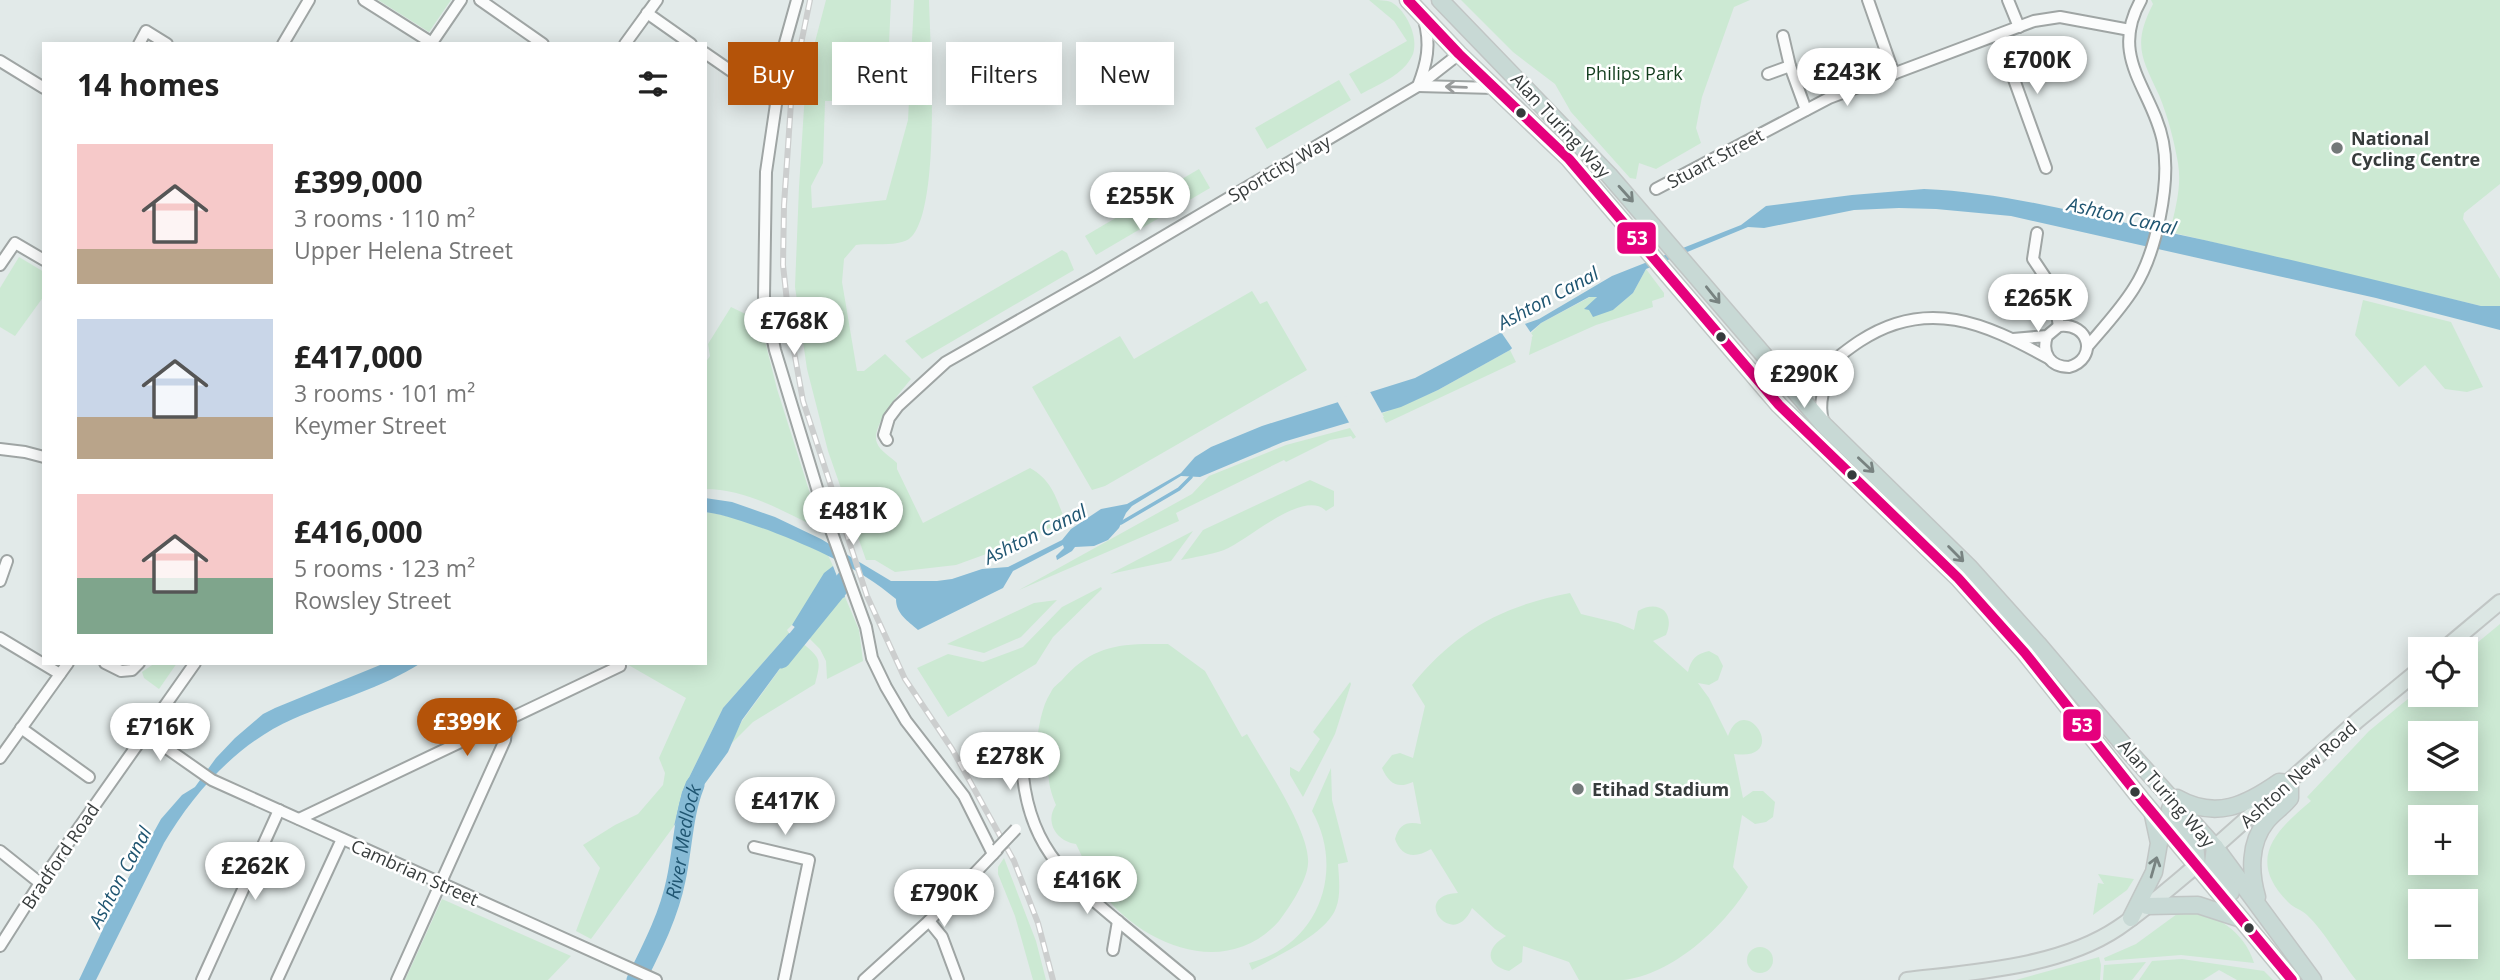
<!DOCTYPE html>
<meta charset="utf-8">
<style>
:root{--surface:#fff;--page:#f2f2f2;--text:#222;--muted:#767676;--accent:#b45309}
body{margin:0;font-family:"Open Sans",sans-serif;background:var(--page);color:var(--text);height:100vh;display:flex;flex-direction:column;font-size:26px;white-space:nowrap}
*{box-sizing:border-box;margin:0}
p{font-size:23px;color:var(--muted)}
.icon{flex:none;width:38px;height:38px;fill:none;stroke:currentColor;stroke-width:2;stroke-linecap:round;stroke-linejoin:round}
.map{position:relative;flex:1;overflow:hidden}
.side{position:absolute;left:42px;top:42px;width:665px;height:623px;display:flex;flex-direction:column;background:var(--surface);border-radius:0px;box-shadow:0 4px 18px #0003}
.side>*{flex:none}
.banner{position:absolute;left:728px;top:42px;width:665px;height:63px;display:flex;gap:14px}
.controls{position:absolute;left:2408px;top:637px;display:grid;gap:14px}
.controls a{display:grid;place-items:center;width:70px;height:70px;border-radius:0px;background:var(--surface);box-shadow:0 4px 18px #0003;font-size:35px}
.price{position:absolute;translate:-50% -60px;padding:0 16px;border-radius:24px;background:#fff;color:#222;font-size:23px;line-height:46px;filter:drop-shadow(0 2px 4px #0008)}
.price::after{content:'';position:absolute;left:50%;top:42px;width:21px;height:16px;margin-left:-10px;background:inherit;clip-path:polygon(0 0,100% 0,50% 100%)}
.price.selected{background:var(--accent);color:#fff}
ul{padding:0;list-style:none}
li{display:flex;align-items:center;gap:21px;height:175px;padding:0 35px}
li span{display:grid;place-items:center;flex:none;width:196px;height:140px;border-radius:0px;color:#555}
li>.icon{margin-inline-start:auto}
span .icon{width:84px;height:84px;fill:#fffc;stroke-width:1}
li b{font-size:30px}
h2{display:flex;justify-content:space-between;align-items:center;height:84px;padding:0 35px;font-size:30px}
.pill{padding:0 24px;border-radius:0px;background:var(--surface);box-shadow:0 4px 18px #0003;font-size:24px;line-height:63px}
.pill.selected{background:var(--accent);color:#fff}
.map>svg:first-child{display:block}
.green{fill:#cce9d3;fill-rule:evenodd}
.water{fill:#86bad5}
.pier{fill:#e2eae9}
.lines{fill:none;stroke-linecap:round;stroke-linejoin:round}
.stream{stroke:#86bad5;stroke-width:3.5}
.river{stroke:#86bad5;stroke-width:19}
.minor-casing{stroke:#9fa5a4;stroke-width:14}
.major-casing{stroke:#c1c6c5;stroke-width:18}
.highway-casing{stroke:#c1c6c5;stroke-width:19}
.minor{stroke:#fbfcfc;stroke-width:10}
.major{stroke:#dce7e4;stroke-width:14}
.highway{stroke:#c8d9d5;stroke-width:16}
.rail-casing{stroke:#cccece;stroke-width:6}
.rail{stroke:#fff;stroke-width:3.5;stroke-dasharray:10;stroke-linecap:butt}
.minor-bridge-casing{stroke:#9fa5a4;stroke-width:14;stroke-linecap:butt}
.minor-bridge{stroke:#fbfcfc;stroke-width:10}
.bus-1-casing{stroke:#fff;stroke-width:16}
.bus-1{stroke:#e5007d;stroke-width:10}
.oneway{stroke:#999c9c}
.oneway2{stroke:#788381}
.bus-dot{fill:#373c3c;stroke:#fff;stroke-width:2.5}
.poi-dot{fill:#737979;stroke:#fff;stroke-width:2.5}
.labels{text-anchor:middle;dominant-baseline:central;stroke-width:5;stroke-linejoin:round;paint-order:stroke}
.park-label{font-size:18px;fill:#123d1d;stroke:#fff}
.street-label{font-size:18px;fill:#373c3c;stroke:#fff}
.poi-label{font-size:18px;font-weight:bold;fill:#373c3c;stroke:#fff;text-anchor:start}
.water-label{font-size:19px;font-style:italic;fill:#1f5571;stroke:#fff}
.line-badge{stroke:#fff;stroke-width:2.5}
.badge-label{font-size:19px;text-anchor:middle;font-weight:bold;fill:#fff}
</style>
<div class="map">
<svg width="2500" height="980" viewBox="0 0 2500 980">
<rect width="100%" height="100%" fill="#e2eae9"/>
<g class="green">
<polygon points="378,0 451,0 429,32"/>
<path d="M 826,0 L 891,0 L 887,87 L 857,86 L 856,101 L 825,101 L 823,163 L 811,186 L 812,208 L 886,200 L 908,120 L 914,0 L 929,0 C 930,43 942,214 909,239 C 897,247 870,243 856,245 L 844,259 L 842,282 L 857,371 L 864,371 L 885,354 L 911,379 C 901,391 870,427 877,443 C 880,451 891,457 897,463 L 897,469 L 923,523 L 1030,468 C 1052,480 1056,498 1065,520 L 1030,538 L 956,565 L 895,572 L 875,560 L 866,560 L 828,451 L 807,369 L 795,287 L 799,187 L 806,76 Z"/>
<path d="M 1369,0 C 1376,0 1385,0 1391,2 C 1406,10 1419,37 1413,54 C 1404,75 1379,84 1361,94 L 1349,74 L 1407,41 L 1394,21 Z"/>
<polygon points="1461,0 1750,0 1734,7 1702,97 1696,128 1701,143 1656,169 1639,163 1636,179 1630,178 1571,112 1555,84 1513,52"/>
<path d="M 2151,0 L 2500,0 L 2500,184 L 2464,213 L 2463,219 L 2500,279 L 2500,306 L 2481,306 L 2170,232 C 2175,209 2182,187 2178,163 C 2174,140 2168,117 2159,95 C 2142,58 2132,45 2153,4 Z"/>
<polygon points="1339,80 1351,100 1267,149 1255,128"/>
<polygon points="1199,169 1210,188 1096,255 1085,236"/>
<polygon points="1062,250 1067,253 1074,270 922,359 905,341"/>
<polygon points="19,257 44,272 44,296 15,336 0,327 0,288"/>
<polygon points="1646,269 1664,293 1664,297 1652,301 1653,307 1596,325 1529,355 1532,338 1530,334 1541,323 1590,297 1597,296 1589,309 1613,310 1633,293"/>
<polygon points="1252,291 1260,304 1267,301 1307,370 1105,486 1092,490 1032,387 1120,336 1134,359"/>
<polygon points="2363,300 2451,322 2483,387 2467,392 2445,389 2425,365 2399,387 2355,335"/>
<path d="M 731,307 L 760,321 L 777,389 L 819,522 L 816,525 L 810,524 C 777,508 743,489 705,489 L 705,363 L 710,356 L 708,344 Z"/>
<polygon points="1510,350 1516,362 1386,423 1381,414 1438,390"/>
<polygon points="1350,428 1356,437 1353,439 1351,436 1330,440 1286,462 1284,460 1176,513 1179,521 1019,590 1192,494 1209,476 1286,445"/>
<path d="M 1310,480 L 1334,491 L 1334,506 L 1326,511 C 1304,488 1247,541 1224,550 C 1210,555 1195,557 1181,560 L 1203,530 Z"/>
<path d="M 705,512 C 747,517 790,538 828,555 L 833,566 C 813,583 807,612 787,630 L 789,633 L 723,708 L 682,792 L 674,826 L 591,939 L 576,931 L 600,868 L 583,845 L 615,825 L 638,814 L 663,785 L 665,773 L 659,758 L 686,698 L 625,663 L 705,663 Z"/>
<polygon points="1193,531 1171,561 1110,574"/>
<polygon points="1101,587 1102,589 1053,637 1036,664 948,717 917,668 948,654 983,662 1023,647 1062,607"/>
<path d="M 1570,593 L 1581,614 L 1618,623 L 1634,630 L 1638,611 C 1658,599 1676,612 1666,635 L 1653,641 L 1688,672 C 1691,659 1696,654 1709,651 L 1718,656 L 1723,666 L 1718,680 L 1709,685 L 1698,683 L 1709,698 L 1728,736 C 1745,689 1792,762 1734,754 L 1743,798 L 1753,791 L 1763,791 L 1775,802 L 1773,817 L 1766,822 L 1755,824 L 1742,815 L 1733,867 L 1748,887 C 1724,927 1672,975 1623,980 C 1609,980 1594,980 1579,980 L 1569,962 L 1523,946 L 1522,962 L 1509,971 C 1483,964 1487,947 1506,936 L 1495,929 L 1472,908 C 1453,952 1409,895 1458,893 L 1431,849 C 1415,859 1401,857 1395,839 C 1399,824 1407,821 1421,824 L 1413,782 C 1398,789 1389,784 1382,768 L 1392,755 L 1400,753 L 1413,758 L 1425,706 L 1412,685 C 1456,631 1502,606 1570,593 Z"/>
<polygon points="845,597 859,630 863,661 827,679 826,661 820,649 806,635 828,604"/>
<polygon points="1057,600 1021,637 984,653 947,644 1034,603"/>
<path d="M 2500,624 L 2500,980 L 2356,980 C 2341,961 2324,931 2307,915 C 2302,910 2294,908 2289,903 C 2246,860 2274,832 2311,801 L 2307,797 L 2369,731 L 2420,689 L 2420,695 L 2466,695 L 2466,652 ZM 2466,733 L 2466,779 L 2420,779 L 2420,733 ZM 2466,817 L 2466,863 L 2420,863 L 2420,817 ZM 2420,901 L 2466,901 L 2466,947 L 2420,947 Z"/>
<path d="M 800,641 C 820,658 822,658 815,684 L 753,722 L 729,746 L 742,721 Z"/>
<path d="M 1144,644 L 1168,644 L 1205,671 L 1242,737 L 1247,734 C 1264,764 1311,832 1308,864 C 1307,881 1289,908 1279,921 C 1227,980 1142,946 1101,891 C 1090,876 1084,860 1076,844 C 1057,842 1044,822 1056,805 C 1049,789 1047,776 1049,758 L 1036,745 C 1039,728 1041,707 1051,692 C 1053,687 1058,684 1062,680 C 1087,652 1108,645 1144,644 Z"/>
<polygon points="155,663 177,663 159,689 144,678 142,672"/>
<polygon points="1350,682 1351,684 1335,734 1303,797 1290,775 1290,767 1299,772 1320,739 1313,732"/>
<path d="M 1331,768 L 1332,800 L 1348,862 L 1338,864 C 1339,878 1341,895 1336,908 C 1326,935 1276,956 1252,970 L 1249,963 C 1318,946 1346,871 1312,811 Z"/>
<polygon points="1004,858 1036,941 1046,980 1033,980 1015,916 998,874 998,867"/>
<polygon points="2098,874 2134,879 2127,890 2093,915 2098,883 2104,884"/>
<polygon points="442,899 571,956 548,980 405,980"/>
<path d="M 2184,911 C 2215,912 2245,932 2254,963 L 2181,955 L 2105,961 L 2104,958 L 2136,944 L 2177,914 Z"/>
<circle cx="1760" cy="960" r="13"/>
<polygon points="2099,957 2101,965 2100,980 2016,980"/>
<polygon points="2182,959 2264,971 2273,980 2237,980 2219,970 2203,980 2139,980 2152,961"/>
<polygon points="2146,962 2132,980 2103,980 2104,965"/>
</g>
<g class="water">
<path d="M 1924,189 C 1997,192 2068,210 2139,226 C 2253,250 2367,278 2481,306 L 2500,306 L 2500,330 L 2376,298 L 2011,216 L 1936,209 L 1899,208 L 1854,210 L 1764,228 L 1748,227 L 1646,269 L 1633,293 L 1613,310 L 1593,317 L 1589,310 L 1584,309 L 1597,297 L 1589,297 L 1541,323 L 1510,350 L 1438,390 L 1401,407 L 1283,442 L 1200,477 L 1181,476 L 1132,506 L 1126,513 L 1119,528 L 1108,540 L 1094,546 L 1075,547 L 1072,551 L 1057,560 L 1056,556 L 1064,548 L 1063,545 L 1013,571 L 1003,588 L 918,630 C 908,621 896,614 896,599 C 858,567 814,548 768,530 C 747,523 727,515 705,512 L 705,498 L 732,502 L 775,517 L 821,539 L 891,581 L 937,581 L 952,579 L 982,569 L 1008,567 L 1062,540 L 1071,529 L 1101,509 L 1127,504 L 1181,473 L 1195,457 L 1211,447 L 1262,426 L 1415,378 L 1502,332 L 1539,319 L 1612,276 L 1741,225 L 1766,206 L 1852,195 Z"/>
<polygon points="833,566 845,597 828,604 806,635 792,625 824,573"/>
<polygon points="789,633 800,641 742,720 728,752 674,826 682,792 723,708"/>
<path d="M 385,663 L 421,663 C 382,688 336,700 293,719 C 238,743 194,792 164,843 L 96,980 L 79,980 L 119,895 L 161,819 L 182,795 L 195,787 L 216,758 L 235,738 L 263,714 L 275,708 Z"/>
</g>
<g class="pier">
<polygon points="1523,321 1533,336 1514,351 1499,329"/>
<polygon points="1369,390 1384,417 1351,426 1336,399"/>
</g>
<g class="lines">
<polyline class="stream" points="1121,523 1179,489 1191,477"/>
<g class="river">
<polyline points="781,659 846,579"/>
<path id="s1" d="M 636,980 C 652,948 669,915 676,880 C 683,848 683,815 695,785"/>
</g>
<defs>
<g id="minor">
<polyline points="364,0 432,43"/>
<polyline points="480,0 543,44"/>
<polyline points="797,0 785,43 766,172 764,297 775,350 823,508 866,627 872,658 886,687 906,721 964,796 993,854"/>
<polyline points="1868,0 1894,74"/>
<polyline points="2008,0 2019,27"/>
<polyline points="647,13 691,44"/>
<path d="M 1424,20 C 1431,44 1427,63 1418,86 L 1494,88"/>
<polyline points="1998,35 2046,168"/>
<polyline points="1783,36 1790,66 1806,110"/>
<polyline points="139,44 146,31 167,44"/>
<polyline points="283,44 309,0"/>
<polyline points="431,44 461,0"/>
<polyline points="625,44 657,0"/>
<polyline points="705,53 776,102"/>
<polyline points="0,61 44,88"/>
<polyline points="1768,74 1790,66"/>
<polyline points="1656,189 1829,98 2034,21 2060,17 2130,30"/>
<polyline points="2037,233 2033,259 2045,277 2054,298 2059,326"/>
<polyline points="0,265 15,243 44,260"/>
<path d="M 2013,339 L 2047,336 L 2059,326 C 2090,322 2098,359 2069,367 C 2051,367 2041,354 2047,336"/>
<path d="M 2087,347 C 2103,328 2121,309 2134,288 C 2156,254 2171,183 2163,142 C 2153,90 2108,58 2141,0"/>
<path d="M 1796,391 C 1817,375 1837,356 1860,341 C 1927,297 1985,323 2048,358"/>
<path d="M 1823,421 C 1817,397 1827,382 1836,360"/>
<polyline points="887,440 884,435 889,418 898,406 946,362 1095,277 1418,86 1459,54"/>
<polyline points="0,449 25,452 44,457"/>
<polyline points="0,581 7,561"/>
<polyline points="0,638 60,674"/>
<polyline points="105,663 121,671 132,670 139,663"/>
<polyline points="21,728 89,777"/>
<polyline points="145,733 212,780 656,980"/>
<polyline points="0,758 68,663"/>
<path d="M 1022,763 C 1026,842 1062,875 1119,922 C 1142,941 1166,961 1189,980"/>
<polyline points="299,819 620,666"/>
<polyline points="754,847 809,860 784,980"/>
<polyline points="0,851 40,883"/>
<polyline points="929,921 942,937 958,980"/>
<polyline points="0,946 40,883 195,663"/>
<polyline points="1113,950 1118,921"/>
<polyline points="202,980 279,810"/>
<polyline points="277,980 342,839"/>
<polyline points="397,980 505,740 507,721"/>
<polyline points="864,980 929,921 997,850"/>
</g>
<g id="major">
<polyline points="2444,649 2500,602"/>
<polyline points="2215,847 2358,720 2420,669"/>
<path d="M 1907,980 C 1975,972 2060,967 2118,928 C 2146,909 2172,886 2197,865"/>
</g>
<g id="highway">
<polyline points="1408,0 1459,54 1569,159 1779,405 1958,578 2025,653 2141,799 2292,980"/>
<polyline points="1440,0 1609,175 1824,425 1970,568 2038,644 2133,756 2215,847 2313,980"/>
<path d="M 2177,798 C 2216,820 2246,805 2279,782 L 2290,783 L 2290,798 C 2283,807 2273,813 2266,822 C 2249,843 2250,873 2257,897"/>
<polyline points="2170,809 2195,843 2197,865"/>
<polyline points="2215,847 2213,863 2231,892"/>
<polyline points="2147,906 2198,905 2238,918"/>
<polyline points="2131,918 2154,872 2159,843 2153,815"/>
</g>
</defs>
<use href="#minor" class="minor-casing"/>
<use href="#major" class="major-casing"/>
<use href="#highway" class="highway-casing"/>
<use href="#minor" class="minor"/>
<use href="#major" class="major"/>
<use href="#highway" class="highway"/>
<defs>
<polyline id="rail" points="810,0 792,88 784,205 783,265 790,329 803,401 867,596 905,679 952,749 1014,861 1038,923 1053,980"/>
</defs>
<use href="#rail" class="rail-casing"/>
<use href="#rail" class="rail"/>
<defs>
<polyline id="minor-bridge" points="997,849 1016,829"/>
</defs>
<use href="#minor-bridge" class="minor-bridge-casing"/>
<use href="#minor-bridge" class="minor-bridge"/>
<defs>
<polyline id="bus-1" points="1408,0 1459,54 1569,159 1779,405 1958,578 2025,653 2141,799 2292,980"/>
</defs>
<use href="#bus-1" class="bus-1-casing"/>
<use href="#bus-1" class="bus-1"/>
</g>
<defs><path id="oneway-shaft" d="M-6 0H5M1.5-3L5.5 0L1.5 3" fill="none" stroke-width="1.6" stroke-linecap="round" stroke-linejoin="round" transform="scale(1.75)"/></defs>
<use class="oneway" href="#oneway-shaft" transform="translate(1456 87) rotate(-178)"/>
<g class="oneway2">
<use href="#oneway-shaft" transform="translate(1626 194) rotate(48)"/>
<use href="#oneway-shaft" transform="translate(1713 295) rotate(51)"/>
<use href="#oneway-shaft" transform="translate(1866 465) rotate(43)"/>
<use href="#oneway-shaft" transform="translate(1956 554) rotate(45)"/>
<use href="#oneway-shaft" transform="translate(2154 867) rotate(-74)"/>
</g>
<g class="bus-dot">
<circle cx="1521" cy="113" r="6"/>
<circle cx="1721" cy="337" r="6"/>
<circle cx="1852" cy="475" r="6"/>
<circle cx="2135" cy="792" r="6"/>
<circle cx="2249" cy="928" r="6"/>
</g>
<g class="poi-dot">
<circle cx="2337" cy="148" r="7"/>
<circle cx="1578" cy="789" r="7"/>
</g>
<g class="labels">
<g class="park-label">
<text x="1634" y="73">Philips Park</text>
</g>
<g class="street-label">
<text transform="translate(1561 125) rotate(47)">Alan Turing Way</text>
<text transform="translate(1715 158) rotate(-28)">Stuart Street</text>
<text transform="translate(1279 168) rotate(-30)">Sportcity Way</text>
<text transform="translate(2298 774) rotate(-42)">Ashton New Road</text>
<text transform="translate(2167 793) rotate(49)">Alan Turing Way</text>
<text transform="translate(60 856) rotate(-56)">Bradford Road</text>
<text transform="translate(415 872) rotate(24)">Cambrian Street</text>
</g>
<g class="poi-label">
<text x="2351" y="138">National<tspan x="2351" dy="21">Cycling Centre</tspan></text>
<text x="1592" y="789">Etihad Stadium</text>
</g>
<g class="water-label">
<text transform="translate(2122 216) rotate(13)">Ashton Canal</text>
<text transform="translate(1548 298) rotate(-28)">Ashton Canal</text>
<text transform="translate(1035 534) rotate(-26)">Ashton Canal</text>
<text stroke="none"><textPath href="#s1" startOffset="147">River Medlock</textPath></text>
<text transform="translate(120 877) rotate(-62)">Ashton Canal</text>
</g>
</g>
<g class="line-badge">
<rect x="1616" y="221" width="41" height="34" rx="7" fill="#e5007d"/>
<rect x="2062" y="708" width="40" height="34" rx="7" fill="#e5007d"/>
</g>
<g class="badge-label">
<text x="1637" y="245">53</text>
<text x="2082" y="732">53</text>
</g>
</svg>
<div class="controls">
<a><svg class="icon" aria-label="locate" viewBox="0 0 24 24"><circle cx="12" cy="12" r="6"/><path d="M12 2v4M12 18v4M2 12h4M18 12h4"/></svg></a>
<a><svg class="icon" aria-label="layers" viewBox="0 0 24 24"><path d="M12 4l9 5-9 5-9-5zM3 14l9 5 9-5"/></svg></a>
<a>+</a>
<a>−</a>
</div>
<b class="price" style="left:2037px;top:96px">£700K</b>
<b class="price" style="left:1847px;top:108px">£243K</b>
<b class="price" style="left:1140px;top:232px">£255K</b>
<b class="price" style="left:2038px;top:334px">£265K</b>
<b class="price" style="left:794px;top:357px">£768K</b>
<b class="price" style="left:1804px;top:410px">£290K</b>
<b class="price" style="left:853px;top:547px">£481K</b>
<b class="price selected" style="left:467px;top:758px">£399K</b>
<b class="price" style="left:160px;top:763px">£716K</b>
<b class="price" style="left:1010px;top:792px">£278K</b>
<b class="price" style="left:785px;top:837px">£417K</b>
<b class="price" style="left:255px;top:902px">£262K</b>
<b class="price" style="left:1087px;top:916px">£416K</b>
<b class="price" style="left:944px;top:929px">£790K</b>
<div class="banner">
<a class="pill selected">Buy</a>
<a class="pill">Rent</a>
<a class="pill">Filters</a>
<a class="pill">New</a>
</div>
<section class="side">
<h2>14 homes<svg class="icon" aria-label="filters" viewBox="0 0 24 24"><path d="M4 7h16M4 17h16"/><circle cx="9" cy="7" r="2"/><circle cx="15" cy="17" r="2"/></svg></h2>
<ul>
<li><span style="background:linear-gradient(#f6c9c9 75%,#b9a48a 0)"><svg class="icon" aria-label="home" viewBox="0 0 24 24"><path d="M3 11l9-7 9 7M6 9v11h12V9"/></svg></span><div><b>£399,000</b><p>3 rooms · 110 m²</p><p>Upper Helena Street</p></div></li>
<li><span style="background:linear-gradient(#c9d6e8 70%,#b9a48a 0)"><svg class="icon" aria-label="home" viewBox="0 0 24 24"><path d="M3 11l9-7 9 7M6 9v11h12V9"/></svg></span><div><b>£417,000</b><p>3 rooms · 101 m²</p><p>Keymer Street</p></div></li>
<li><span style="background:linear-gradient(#f6c9c9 60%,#7fa58c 0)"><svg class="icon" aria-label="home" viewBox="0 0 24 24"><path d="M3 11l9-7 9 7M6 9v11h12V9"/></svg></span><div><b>£416,000</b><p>5 rooms · 123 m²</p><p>Rowsley Street</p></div></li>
</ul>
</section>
</div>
